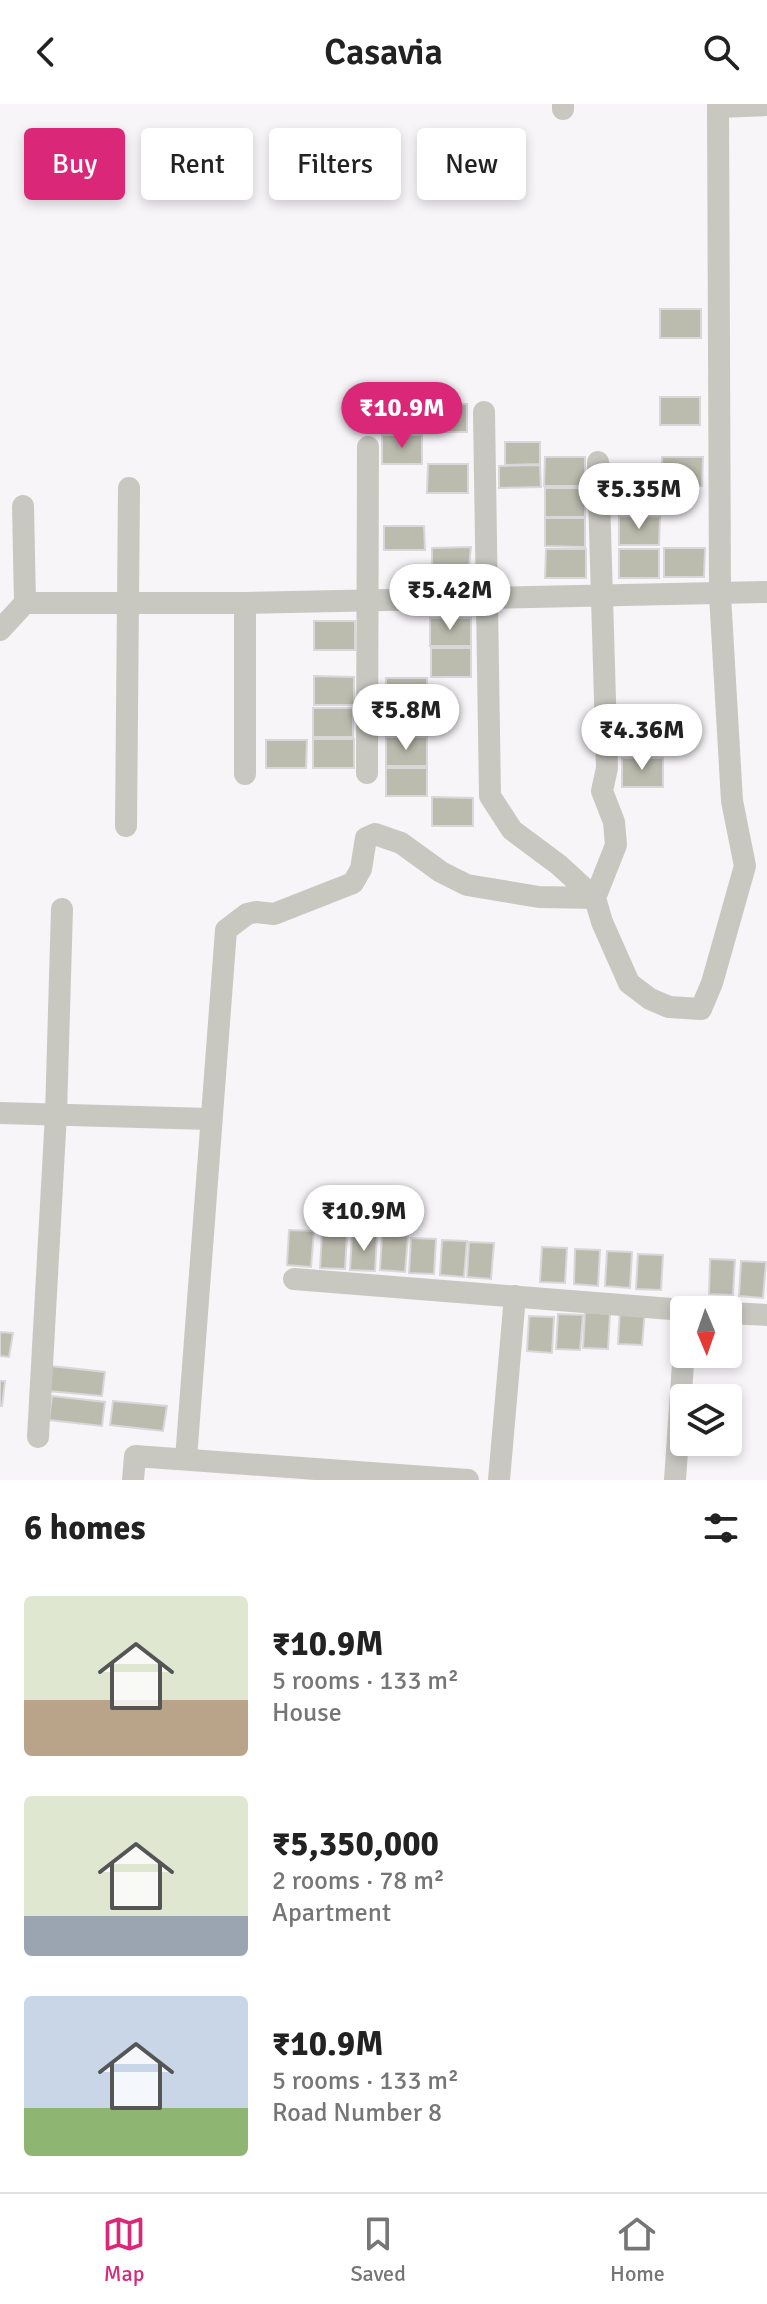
<!DOCTYPE html>
<meta charset="utf-8">
<style>
:root{--surface:#fff;--page:#f6f6f6;--text:#222;--muted:#767676;--line:#e0e0e0;--accent:#db2777}
body{margin:0;font-family:Signika,sans-serif;background:var(--page);color:var(--text);height:100vh;display:flex;flex-direction:column;font-size:30px;white-space:nowrap}
*{box-sizing:border-box;margin:0}
p{font-size:26px;color:var(--muted)}
.icon{flex:none;width:44px;height:44px;fill:none;stroke:currentColor;stroke-width:2;stroke-linecap:round;stroke-linejoin:round}
.map{position:relative;height:1376px;overflow:hidden}
.details{display:flex;flex-direction:column;background:var(--surface);flex:1}
.details>*{flex:none}
.guide{position:absolute;left:24px;top:24px;width:720px;height:72px;display:flex;gap:16px}
.needle{width:52px;rotate:178deg}
.buttons{position:absolute;left:670px;top:1192px;display:grid;gap:16px}
.buttons a{display:grid;place-items:center;width:72px;height:72px;border-radius:8px;background:var(--surface);box-shadow:0 4px 12px #0003;font-size:40px}
.price{position:absolute;translate:-50% -68px;padding:0 18px;border-radius:28px;background:#fff;color:#222;font-size:26px;line-height:52px;filter:drop-shadow(0 2px 4px #0008)}
.price::after{content:'';position:absolute;left:50%;top:48px;width:24px;height:18px;margin-left:-12px;background:inherit;clip-path:polygon(0 0,100% 0,50% 100%)}
.price.active{background:var(--accent);color:#fff}
ul{padding:0;list-style:none}
li{display:flex;align-items:center;gap:24px;height:200px;padding:0 24px}
li span{display:grid;place-items:center;flex:none;width:224px;height:160px;border-radius:8px;color:#555}
li>.icon{margin-inline-start:auto}
span .icon{width:96px;height:96px;fill:#fffc;stroke-width:1}
li b{font-size:34px}
h2{display:flex;justify-content:space-between;align-items:center;height:96px;padding:0 24px;font-size:34px}
.tag{padding:0 28px;border-radius:8px;background:var(--surface);box-shadow:0 4px 12px #0003;font-size:28px;line-height:72px}
.tag.active{background:var(--accent);color:#fff}
header{display:flex;justify-content:space-between;align-items:center;height:104px;padding:0 24px;background:var(--surface);font-size:36px;font-weight:600}
.dock{display:flex;justify-content:space-around;align-items:center;height:112px;border-top:2px solid var(--line);background:var(--surface);font-size:22px;color:var(--muted)}
.dock a{display:grid;justify-items:center;gap:4px}
.dock .active{color:var(--accent)}
.map>svg:first-child{display:block}
.building{fill:#bbbbae;stroke:#d9d7d9;stroke-width:2}
.lines{fill:none;stroke-linecap:round;stroke-linejoin:round}
.minor{stroke:#c8c8c1;stroke-width:22}
</style>
<header><svg class="icon" aria-label="back" viewBox="0 0 24 24"><path d="M15 5l-7 7 7 7"/></svg>Casavia<svg class="icon" aria-label="search" viewBox="0 0 24 24"><circle cx="10" cy="10" r="6"/><path d="M15 15l6 6"/></svg></header>
<div class="map">
<svg width="767" height="1376" viewBox="0 0 767 1376">
<rect width="100%" height="100%" fill="#f7f5f8"/>
<g class="building">
<rect x="660" y="205" width="41" height="29"/>
<rect x="660" y="293" width="40" height="28"/>
<polygon points="382,300 423,300 422,329 382,328"/>
<rect x="426" y="300" width="41" height="28"/>
<rect x="382" y="331" width="40" height="29"/>
<polygon points="505,338 540,338 540,360 505,361"/>
<polygon points="545,353 585,353 585,382 544,382"/>
<polygon points="662,353 703,353 702,382 662,382"/>
<polygon points="428,360 468,360 468,389 427,389"/>
<polygon points="540,361 541,383 499,384 499,362"/>
<rect x="545" y="384" width="40" height="29"/>
<polygon points="619,412 660,413 659,441 619,441"/>
<polygon points="545,414 585,414 585,443 545,442"/>
<polygon points="384,422 424,422 425,446 384,446"/>
<polygon points="471,443 468,472 432,472 432,444"/>
<polygon points="664,444 705,444 704,473 664,473"/>
<polygon points="546,445 586,445 586,474 545,474"/>
<rect x="619" y="445" width="40" height="29"/>
<rect x="430" y="514" width="41" height="28"/>
<rect x="314" y="517" width="41" height="29"/>
<rect x="431" y="544" width="40" height="29"/>
<polygon points="314,572 354,573 354,601 314,601"/>
<rect x="386" y="574" width="41" height="28"/>
<polygon points="386,603 427,604 427,632 386,632"/>
<rect x="313" y="604" width="40" height="29"/>
<rect x="386" y="633" width="41" height="29"/>
<rect x="313" y="635" width="41" height="29"/>
<polygon points="266,636 307,636 306,664 266,664"/>
<rect x="622" y="654" width="41" height="29"/>
<rect x="386" y="664" width="41" height="28"/>
<polygon points="432,693 473,694 473,722 432,722"/>
<polygon points="289,1126 314,1127 311,1163 287,1161"/>
<polygon points="322,1129 347,1130 345,1165 320,1164"/>
<polygon points="352,1131 377,1132 375,1167 350,1166"/>
<polygon points="382,1131 408,1132 405,1168 380,1166"/>
<polygon points="411,1134 436,1135 434,1170 409,1169"/>
<polygon points="442,1136 467,1137 464,1173 440,1171"/>
<polygon points="469,1138 494,1139 491,1175 467,1173"/>
<polygon points="542,1143 567,1144 565,1179 540,1178"/>
<polygon points="575,1145 600,1146 598,1182 574,1180"/>
<polygon points="607,1147 632,1148 630,1184 605,1182"/>
<polygon points="638,1150 663,1151 661,1186 636,1185"/>
<polygon points="710,1155 735,1156 733,1191 709,1190"/>
<polygon points="741,1157 766,1158 763,1194 739,1192"/>
<polygon points="620,1205 645,1206 642,1241 618,1240"/>
<polygon points="585,1208 610,1210 608,1245 583,1244"/>
<polygon points="558,1210 583,1211 580,1246 556,1245"/>
<polygon points="529,1212 554,1213 552,1249 527,1247"/>
<polygon points="0,1228 13,1229 9,1253 0,1252"/>
<polygon points="51,1262 105,1268 102,1292 48,1287"/>
<polygon points="0,1277 5,1277 2,1302 0,1302"/>
<polygon points="52,1292 105,1298 102,1322 49,1316"/>
<polygon points="113,1297 167,1302 163,1327 110,1321"/>
</g>
<g class="lines">
<g class="minor">
<polyline points="563,0 563,5"/>
<polyline points="718,3 767,1"/>
<polyline points="484,308 490,692 512,726 559,761 595,794"/>
<polyline points="598,358 607,664 602,687 614,718 616,741 595,794 602,818 629,879 650,895 669,903 701,905 712,879 745,762 732,697 720,491 718,0"/>
<polyline points="25,499 245,499 767,488"/>
<polyline points="0,526 25,499 23,402"/>
<polyline points="367,669 368,343"/>
<polyline points="245,670 245,499"/>
<polyline points="126,722 129,384"/>
<polyline points="0,1009 209,1015"/>
<polyline points="294,1175 684,1206"/>
<polyline points="728,1209 767,1211"/>
<polyline points="38,1333 56,1010 62,805"/>
<polyline points="186,1355 226,826 247,810 256,808 274,810 353,779 361,765 366,734 375,730 401,739 441,768 467,781 539,793 595,794"/>
<polyline points="133,1376 135,1352 468,1376"/>
<polyline points="499,1376 515,1192"/>
<polyline points="675,1376 684,1245"/>
</g>
</g>
</svg>
<div class="buttons">
<a><svg class="needle" viewBox="-14 -14 28 28"><path d="M0-13l5 13h-10z" fill="#e53935"/><path d="M0 13l5-13h-10z" fill="#767676"/></svg></a>
<a><svg class="icon" aria-label="layers" viewBox="0 0 24 24"><path d="M12 4l9 5-9 5-9-5zM3 14l9 5 9-5"/></svg></a>
</div>
<b class="price active" style="left:402px;top:346px">₹10.9M</b>
<b class="price" style="left:639px;top:427px">₹5.35M</b>
<b class="price" style="left:450px;top:528px">₹5.42M</b>
<b class="price" style="left:406px;top:648px">₹5.8M</b>
<b class="price" style="left:642px;top:668px">₹4.36M</b>
<b class="price" style="left:364px;top:1149px">₹10.9M</b>
<div class="guide">
<a class="tag active">Buy</a>
<a class="tag">Rent</a>
<a class="tag">Filters</a>
<a class="tag">New</a>
</div>
</div>
<section class="details">
<h2>6 homes<svg class="icon" aria-label="filters" viewBox="0 0 24 24"><path d="M4 7h16M4 17h16"/><circle cx="9" cy="7" r="2"/><circle cx="15" cy="17" r="2"/></svg></h2>
<ul>
<li><span style="background:linear-gradient(#dfe7d0 65%,#b9a48a 0)"><svg class="icon" aria-label="home" viewBox="0 0 24 24"><path d="M3 11l9-7 9 7M6 9v11h12V9"/></svg></span><div><b>₹10.9M</b><p>5 rooms · 133 m²</p><p>House</p></div></li>
<li><span style="background:linear-gradient(#dfe7d0 75%,#9aa5b1 0)"><svg class="icon" aria-label="home" viewBox="0 0 24 24"><path d="M3 11l9-7 9 7M6 9v11h12V9"/></svg></span><div><b>₹5,350,000</b><p>2 rooms · 78 m²</p><p>Apartment</p></div></li>
<li><span style="background:linear-gradient(#c9d6e8 70%,#8fb573 0)"><svg class="icon" aria-label="home" viewBox="0 0 24 24"><path d="M3 11l9-7 9 7M6 9v11h12V9"/></svg></span><div><b>₹10.9M</b><p>5 rooms · 133 m²</p><p>Road Number 8</p></div></li>
</ul>
</section>
<nav class="dock">
<a class="active"><svg class="icon" aria-label="map" viewBox="0 0 24 24"><path d="M3 6l6-2 6 2 6-2v14l-6 2-6-2-6 2zM9 4v14M15 6v14"/></svg>Map</a>
<a><svg class="icon" aria-label="saved" viewBox="0 0 24 24"><path d="M7 4h10v16l-5-4-5 4z"/></svg>Saved</a>
<a><svg class="icon" aria-label="home" viewBox="0 0 24 24"><path d="M3 11l9-7 9 7M6 9v11h12V9"/></svg>Home</a>
</nav>
